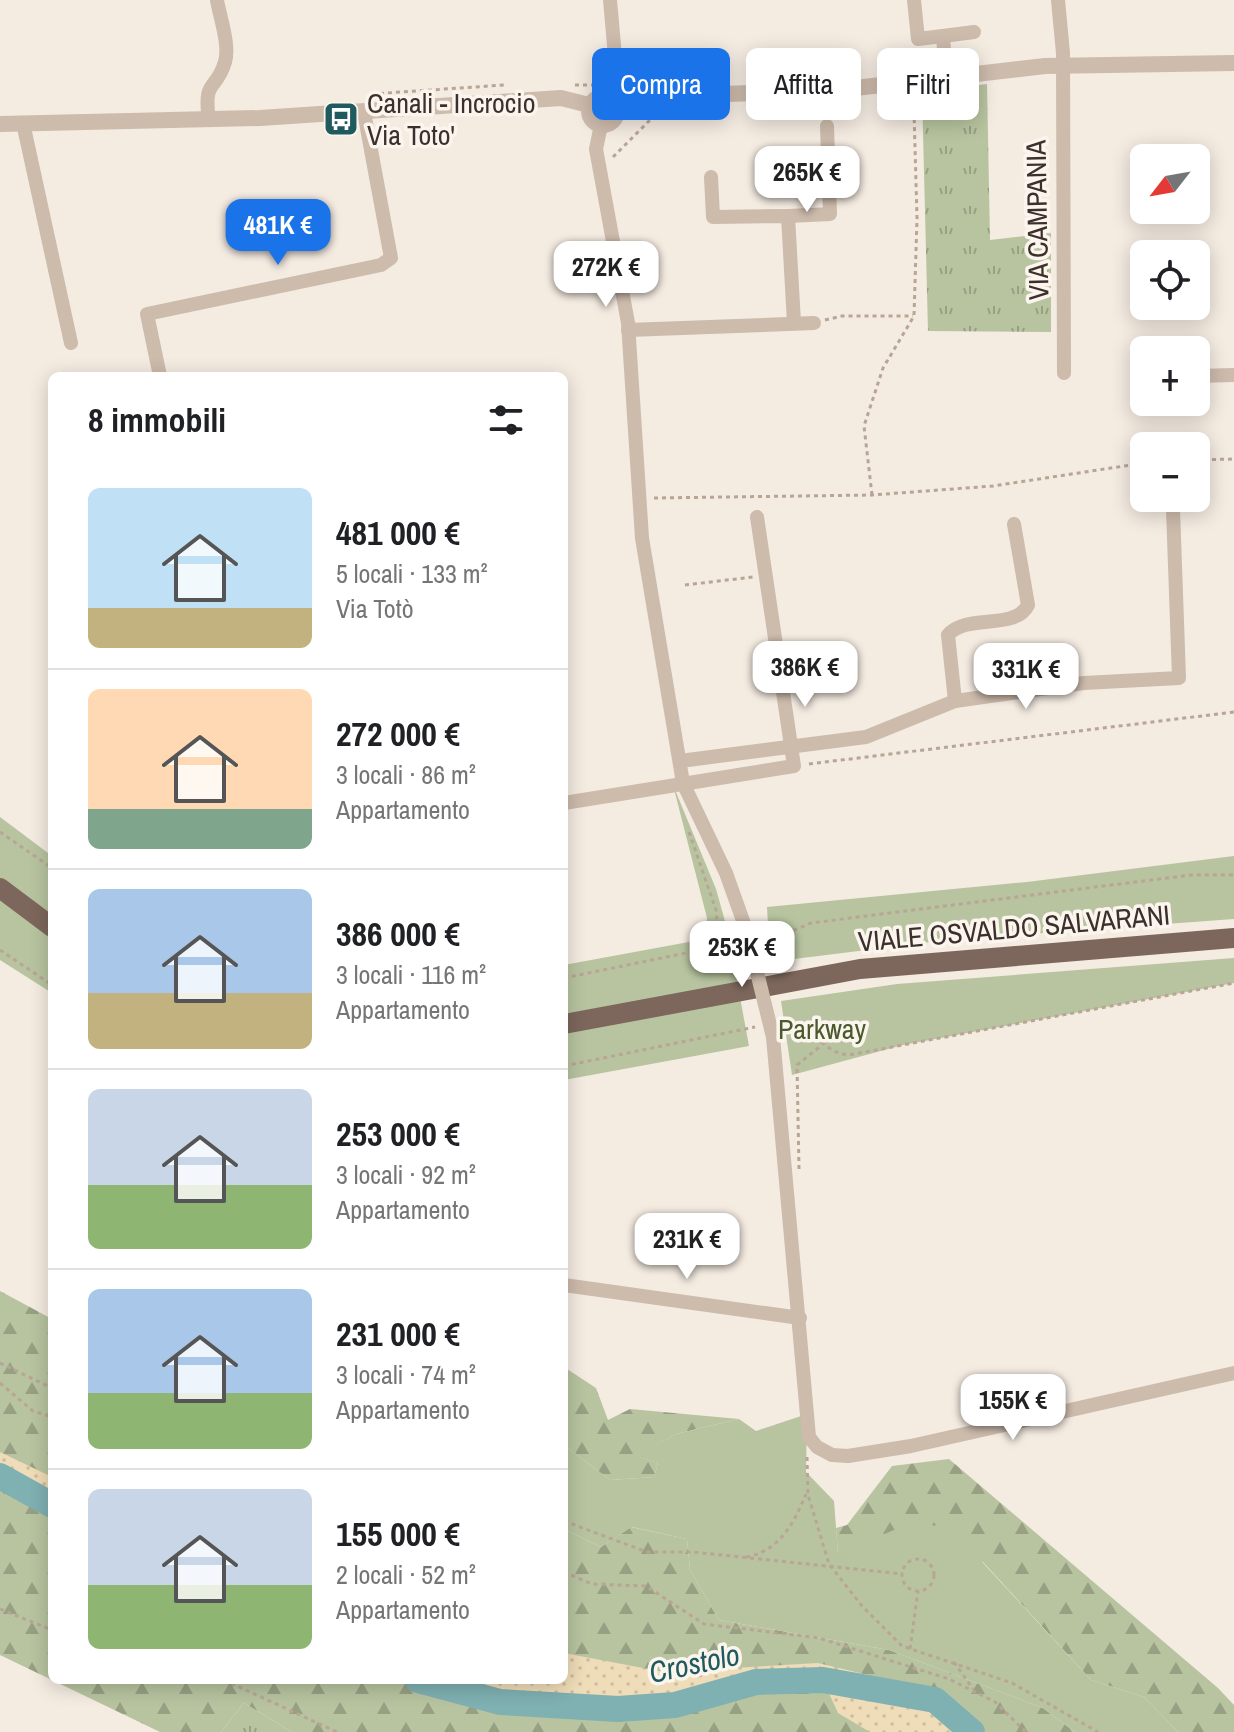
<!DOCTYPE html>
<html lang="it">
<meta charset="utf-8">
<style>
:root{--surface:#fff;--page:#f6f6f6;--text:#202124;--muted:#757577;--line:#e0e0e0;--accent:#1a73e8}
body{margin:0;font-family:"Archivo Narrow",sans-serif;background:var(--page);color:var(--text);height:100vh;display:flex;flex-direction:column;font-size:30px;white-space:nowrap}
*{box-sizing:border-box;margin:0}
p{font-size:26px;color:var(--muted)}
.icon{flex:none;width:44px;height:44px;fill:none;stroke:currentColor;stroke-width:2;stroke-linecap:round;stroke-linejoin:round}
.map{position:relative;flex:1;overflow:hidden}
.side{position:absolute;left:48px;top:372px;width:520px;height:1312px;display:flex;flex-direction:column;background:var(--surface);border-radius:12px;box-shadow:0 4px 20px #0003}
.side>*{flex:none}
.hud{position:absolute;left:592px;top:48px;width:522px;height:72px;display:flex;gap:16px}
.needle{width:52px;rotate:239deg}
.controls{position:absolute;left:1130px;top:144px;display:grid;gap:16px}
.controls a{display:grid;place-items:center;width:80px;height:80px;border-radius:12px;background:var(--surface);box-shadow:0 4px 20px #0003;font-size:40px}
.price{position:absolute;translate:-50% -68px;padding:0 18px;border-radius:16px;background:#fff;color:#222;font-size:26px;line-height:52px;filter:drop-shadow(0 2px 4px #0008)}
.price::after{content:'';position:absolute;left:50%;top:48px;width:24px;height:18px;margin-left:-12px;background:inherit;clip-path:polygon(0 0,100% 0,50% 100%)}
.price.on{background:var(--accent);color:#fff}
ul{padding:0;list-style:none}
li{display:flex;align-items:center;gap:24px;height:200px;padding:0 40px}
li+li{border-top:2px solid var(--line)}
li span{display:grid;place-items:center;flex:none;width:224px;height:160px;border-radius:12px;color:#555}
li>.icon{margin-inline-start:auto}
span .icon{width:96px;height:96px;fill:#fffc;stroke-width:1}
li b{font-size:34px}
h2{display:flex;justify-content:space-between;align-items:center;height:96px;padding:0 40px;font-size:34px}
.chip{padding:0 28px;border-radius:12px;background:var(--surface);box-shadow:0 4px 20px #0003;font-size:28px;line-height:72px}
.chip.on{background:var(--accent);color:#fff}
.map>svg:first-child{display:block}
.grass{fill:url(#grass-tufts)}
.forest{fill:url(#forest-firs)}
.sand{fill:url(#sand-dots)}
.park{fill:#b8c4a0}
.lines{fill:none;stroke-linecap:round;stroke-linejoin:round}
.river{stroke:#7fb0b2;stroke-width:26}
.path{stroke:#b9a596;stroke-width:3;stroke-dasharray:4 4;stroke-linecap:butt}
.minor{stroke:#cdbbac;stroke-width:14}
.tertiary{stroke:#cdbbac;stroke-width:16}
.primary{stroke:#7d675c;stroke-width:20}
.minor-bridge{stroke:#cdbbac;stroke-width:14}
.labels{text-anchor:middle;dominant-baseline:central;stroke-width:7;stroke-linejoin:round;paint-order:stroke}
.poi-label{font-size:28px;fill:#3b302b;stroke:#fbf5ee;text-anchor:start}
.street-label{font-size:28px;fill:#3b302b;stroke:#fbf5ee}
.park-label{font-size:28px;fill:#4a5a2e;stroke:#fbf5ee}
.water-label{font-size:30px;font-style:italic;fill:#1f5a5e;stroke:#fbf5ee}
</style>
<div class="map">
<svg width="1234" height="1732" viewBox="0 0 1234 1732">
<defs>
<pattern id="grass-tufts" width="24" height="20" patternUnits="userSpaceOnUse" patternTransform="scale(2)"><rect width="24" height="20" fill="#b8c4a0"/><path d="M3 7l-1-3M5 7V3M7 7l1-3M15 17l-1-3M17 17v-4M19 17l1-3" fill="none" stroke="#97a083"/></pattern>
<pattern id="forest-firs" width="22" height="20" patternUnits="userSpaceOnUse" patternTransform="scale(2)"><rect width="22" height="20" fill="#b8c4a0"/><path d="M5 1l3.5 6h-7zM16 11l3.5 6h-7z" fill="#97a083"/></pattern>
<pattern id="sand-dots" width="8" height="8" patternUnits="userSpaceOnUse" patternTransform="scale(2)"><rect width="8" height="8" fill="#efdcb8"/><path d="M2 2h.1M6 6h.1" fill="none" stroke="#cebd9e" stroke-width="1.8" stroke-linecap="round"/></pattern>
</defs>
<rect width="100%" height="100%" fill="#f4ebe1"/>
<g class="grass">
<polygon points="987,84 990,240 1051,233 1051,332 928,331 922,92"/>
<polygon points="244,1703 292,1732 221,1732"/>
</g>
<g class="forest">
<polygon points="0,1291 52,1319 52,1680 564,1680 564,1529 601,1547 631,1527 687,1539 690,1570 719,1620 889,1650 1043,1708 1075,1732 292,1732 244,1703 221,1732 160,1732 0,1655"/>
<polygon points="564,1367 596,1388 608,1420 630,1409 739,1419 676,1434 637,1456 658,1463 654,1477 610,1480 564,1445"/>
<polygon points="949,1459 1218,1688 1234,1705 1234,1732 1178,1732 1144,1697 1091,1680 983,1562 873,1540 838,1555 836,1528 847,1525 892,1466"/>
</g>
<g class="sand">
<polygon points="0,1452 52,1477 52,1511 0,1479"/>
<polygon points="564,1653 664,1672 818,1663 868,1675 935,1700 972,1732 870,1732 838,1713 823,1680 756,1682 675,1705 618,1709 500,1702 418,1680 564,1680"/>
</g>
<g class="park">
<polygon points="673,785 716,889 728,932 749,1046 564,1080 564,965 705,939 707,918"/>
<polygon points="0,817 52,856 52,993 0,960"/>
<polygon points="1234,856 1234,919 947,940 770,962 767,907 1027,882"/>
<polygon points="1234,958 1234,983 903,1045 792,1075 781,1001 897,984"/>
<polygon points="807,1414 806,1472 834,1501 838,1554 910,1523 950,1527 1091,1680 1144,1697 1178,1732 1075,1732 1043,1708 889,1650 719,1620 690,1570 687,1539 632,1527 601,1547 564,1529 564,1445 610,1480 654,1477 658,1463 636,1456 676,1434 739,1419 756,1431"/>
</g>
<g class="lines">
<g class="river">
<polyline points="0,1476 52,1505"/>
<polyline points="418,1680 500,1702 618,1709 675,1705 756,1682 823,1680 935,1700 972,1732"/>
</g>
<g class="path">
<polyline points="575,85 600,85"/>
<polyline points="372,94 504,85"/>
<polyline points="613,157 658,112"/>
<polyline points="825,320 842,316 913,316"/>
<polyline points="1196,460 1234,459"/>
<polyline points="872,495 864,426 883,368 914,316 917,218 914,112 891,100"/>
<polyline points="654,498 872,495 993,486 1144,463"/>
<polyline points="685,585 753,577"/>
<polyline points="809,764 1234,712"/>
<polyline points="0,832 52,868"/>
<polyline points="689,832 717,913 715,947"/>
<polyline points="764,943 811,923 1190,875 1234,875"/>
<polyline points="0,950 52,985"/>
<polyline points="564,978 715,947 737,948"/>
<path d="M 782,1020 L 797,1020 C 817,1033 823,1052 849,1055 L 1234,983"/>
<polyline points="564,1066 755,1027"/>
<polyline points="799,1169 797,1065 822,1045"/>
<polyline points="0,1363 52,1388"/>
<polyline points="0,1383 33,1411 52,1417"/>
<polyline points="807,1457 808,1495 829,1564 862,1606 902,1646 1012,1683 1098,1732"/>
<polyline points="564,1521 647,1552 693,1552 903,1574"/>
<path d="M 746,1557 C 780,1551 794,1523 806,1494"/>
<circle cx="918" cy="1575" r="16"/>
<polyline points="564,1572 592,1584 646,1586 704,1624 819,1638 949,1679 995,1702 1026,1732"/>
<polyline points="0,1609 52,1630"/>
<polyline points="910,1649 918,1591"/>
<polyline points="954,1662 973,1689"/>
<polyline points="224,1680 337,1732"/>
<polyline points="983,1732 985,1732"/>
</g>
<g class="minor">
<polyline points="914,0 918,39 943,36 946,77"/>
<polyline points="1058,0 1063,53 1064,373"/>
<polyline points="943,36 974,32"/>
<polyline points="609,98 617,79 610,0"/>
<path d="M 209,120 C 203,78 216,92 225,62 C 230,45 220,18 217,0"/>
<polyline points="23,123 71,343"/>
<polyline points="601,125 596,149 628,323 642,538 683,783 726,873 747,932"/>
<polyline points="711,177 713,217 788,216 794,323"/>
<polyline points="788,216 830,214 827,126"/>
<polyline points="628,330 814,323"/>
<polyline points="160,376 147,314 381,265 391,258 364,112"/>
<polyline points="1196,376 1234,375"/>
<polyline points="1140,377 1144,377"/>
<path d="M 955,701 L 948,635 C 966,613 1015,631 1028,605 L 1014,524"/>
<polyline points="680,761 866,737 955,701 1084,683 1179,678 1173,509"/>
<polyline points="564,803 794,766 757,517"/>
<polyline points="773,1037 809,1437 817,1447 832,1455 848,1456 911,1446 1234,1373"/>
<polyline points="564,1285 800,1318"/>
</g>
<g class="tertiary">
<circle cx="603" cy="111" r="14"/>
<polyline points="616,104 641,97 838,90 1045,66 1234,63"/>
<polyline points="0,124 260,118 561,98 589,105"/>
</g>
<g class="primary">
<polyline points="0,888 52,927"/>
<polyline points="564,1024 860,969 1234,938"/>
</g>
<polyline class="minor-bridge" points="747,932 773,1037"/>
</g>
<defs>
<symbol id="bus-square" viewBox="-11 -11 22 22"><rect x="-9" y="-9" width="18" height="18" rx="4" fill="#1f5a5e" stroke="#fbf5ee"/><path d="M-5-6H5V4H4V6H2V4H-2V6H-4V4H-5ZM-3.5-4V0h7V-4ZM-3.5 1.2v1.5H-2V1.2ZM2 1.2v1.5H3.5V1.2Z" fill="#fff"/></symbol>
</defs>
<g fill-rule="evenodd">
<use href="#bus-square" x="321" y="99" width="40" height="40"/>
</g>
<g class="labels">
<g class="poi-label">
<text x="367" y="103">Canali - Incrocio<tspan x="367" dy="32">Via Toto'</tspan></text>
</g>
<g class="street-label">
<text transform="translate(1037 220) rotate(-91)">VIA CAMPANIA</text>
<text transform="translate(1014 928) rotate(-5)">VIALE OSVALDO SALVARANI</text>
</g>
<g class="park-label">
<text x="822" y="1029">Parkway</text>
</g>
<g class="water-label">
<text transform="translate(694 1663) rotate(-12)">Crostolo</text>
</g>
</g>
</svg>
<div class="controls">
<a><svg class="needle" viewBox="-14 -14 28 28"><path d="M0-13l5 13h-10z" fill="#e53935"/><path d="M0 13l5-13h-10z" fill="#757577"/></svg></a>
<a><svg class="icon" aria-label="locate" viewBox="0 0 24 24"><circle cx="12" cy="12" r="6"/><path d="M12 2v4M12 18v4M2 12h4M18 12h4"/></svg></a>
<a>+</a>
<a>−</a>
</div>
<b class="price" style="left:807px;top:214px">265K €</b>
<b class="price on" style="left:278px;top:267px">481K €</b>
<b class="price" style="left:606px;top:309px">272K €</b>
<b class="price" style="left:805px;top:709px">386K €</b>
<b class="price" style="left:1026px;top:711px">331K €</b>
<b class="price" style="left:742px;top:989px">253K €</b>
<b class="price" style="left:687px;top:1281px">231K €</b>
<b class="price" style="left:1013px;top:1442px">155K €</b>
<div class="hud">
<a class="chip on">Compra</a>
<a class="chip">Affitta</a>
<a class="chip">Filtri</a>
</div>
<section class="side">
<h2>8 immobili<svg class="icon" aria-label="filters" viewBox="0 0 24 24"><path d="M4 7h16M4 17h16"/><circle cx="9" cy="7" r="2"/><circle cx="15" cy="17" r="2"/></svg></h2>
<ul>
<li><span style="background:linear-gradient(#bfe0f5 75%,#c2b280 0)"><svg class="icon" aria-label="home" viewBox="0 0 24 24"><path d="M3 11l9-7 9 7M6 9v11h12V9"/></svg></span><div><b>481 000 €</b><p>5 locali · 133 m²</p><p>Via Totò</p></div></li>
<li><span style="background:linear-gradient(#ffd9b3 75%,#7fa58c 0)"><svg class="icon" aria-label="home" viewBox="0 0 24 24"><path d="M3 11l9-7 9 7M6 9v11h12V9"/></svg></span><div><b>272 000 €</b><p>3 locali · 86 m²</p><p>Appartamento</p></div></li>
<li><span style="background:linear-gradient(#a9c7e8 65%,#c2b280 0)"><svg class="icon" aria-label="home" viewBox="0 0 24 24"><path d="M3 11l9-7 9 7M6 9v11h12V9"/></svg></span><div><b>386 000 €</b><p>3 locali · 116 m²</p><p>Appartamento</p></div></li>
<li><span style="background:linear-gradient(#c9d6e8 60%,#8fb573 0)"><svg class="icon" aria-label="home" viewBox="0 0 24 24"><path d="M3 11l9-7 9 7M6 9v11h12V9"/></svg></span><div><b>253 000 €</b><p>3 locali · 92 m²</p><p>Appartamento</p></div></li>
<li><span style="background:linear-gradient(#a9c7e8 65%,#8fb573 0)"><svg class="icon" aria-label="home" viewBox="0 0 24 24"><path d="M3 11l9-7 9 7M6 9v11h12V9"/></svg></span><div><b>231 000 €</b><p>3 locali · 74 m²</p><p>Appartamento</p></div></li>
<li><span style="background:linear-gradient(#c9d6e8 60%,#8fb573 0)"><svg class="icon" aria-label="home" viewBox="0 0 24 24"><path d="M3 11l9-7 9 7M6 9v11h12V9"/></svg></span><div><b>155 000 €</b><p>2 locali · 52 m²</p><p>Appartamento</p></div></li>
</ul>
</section>
</div>
